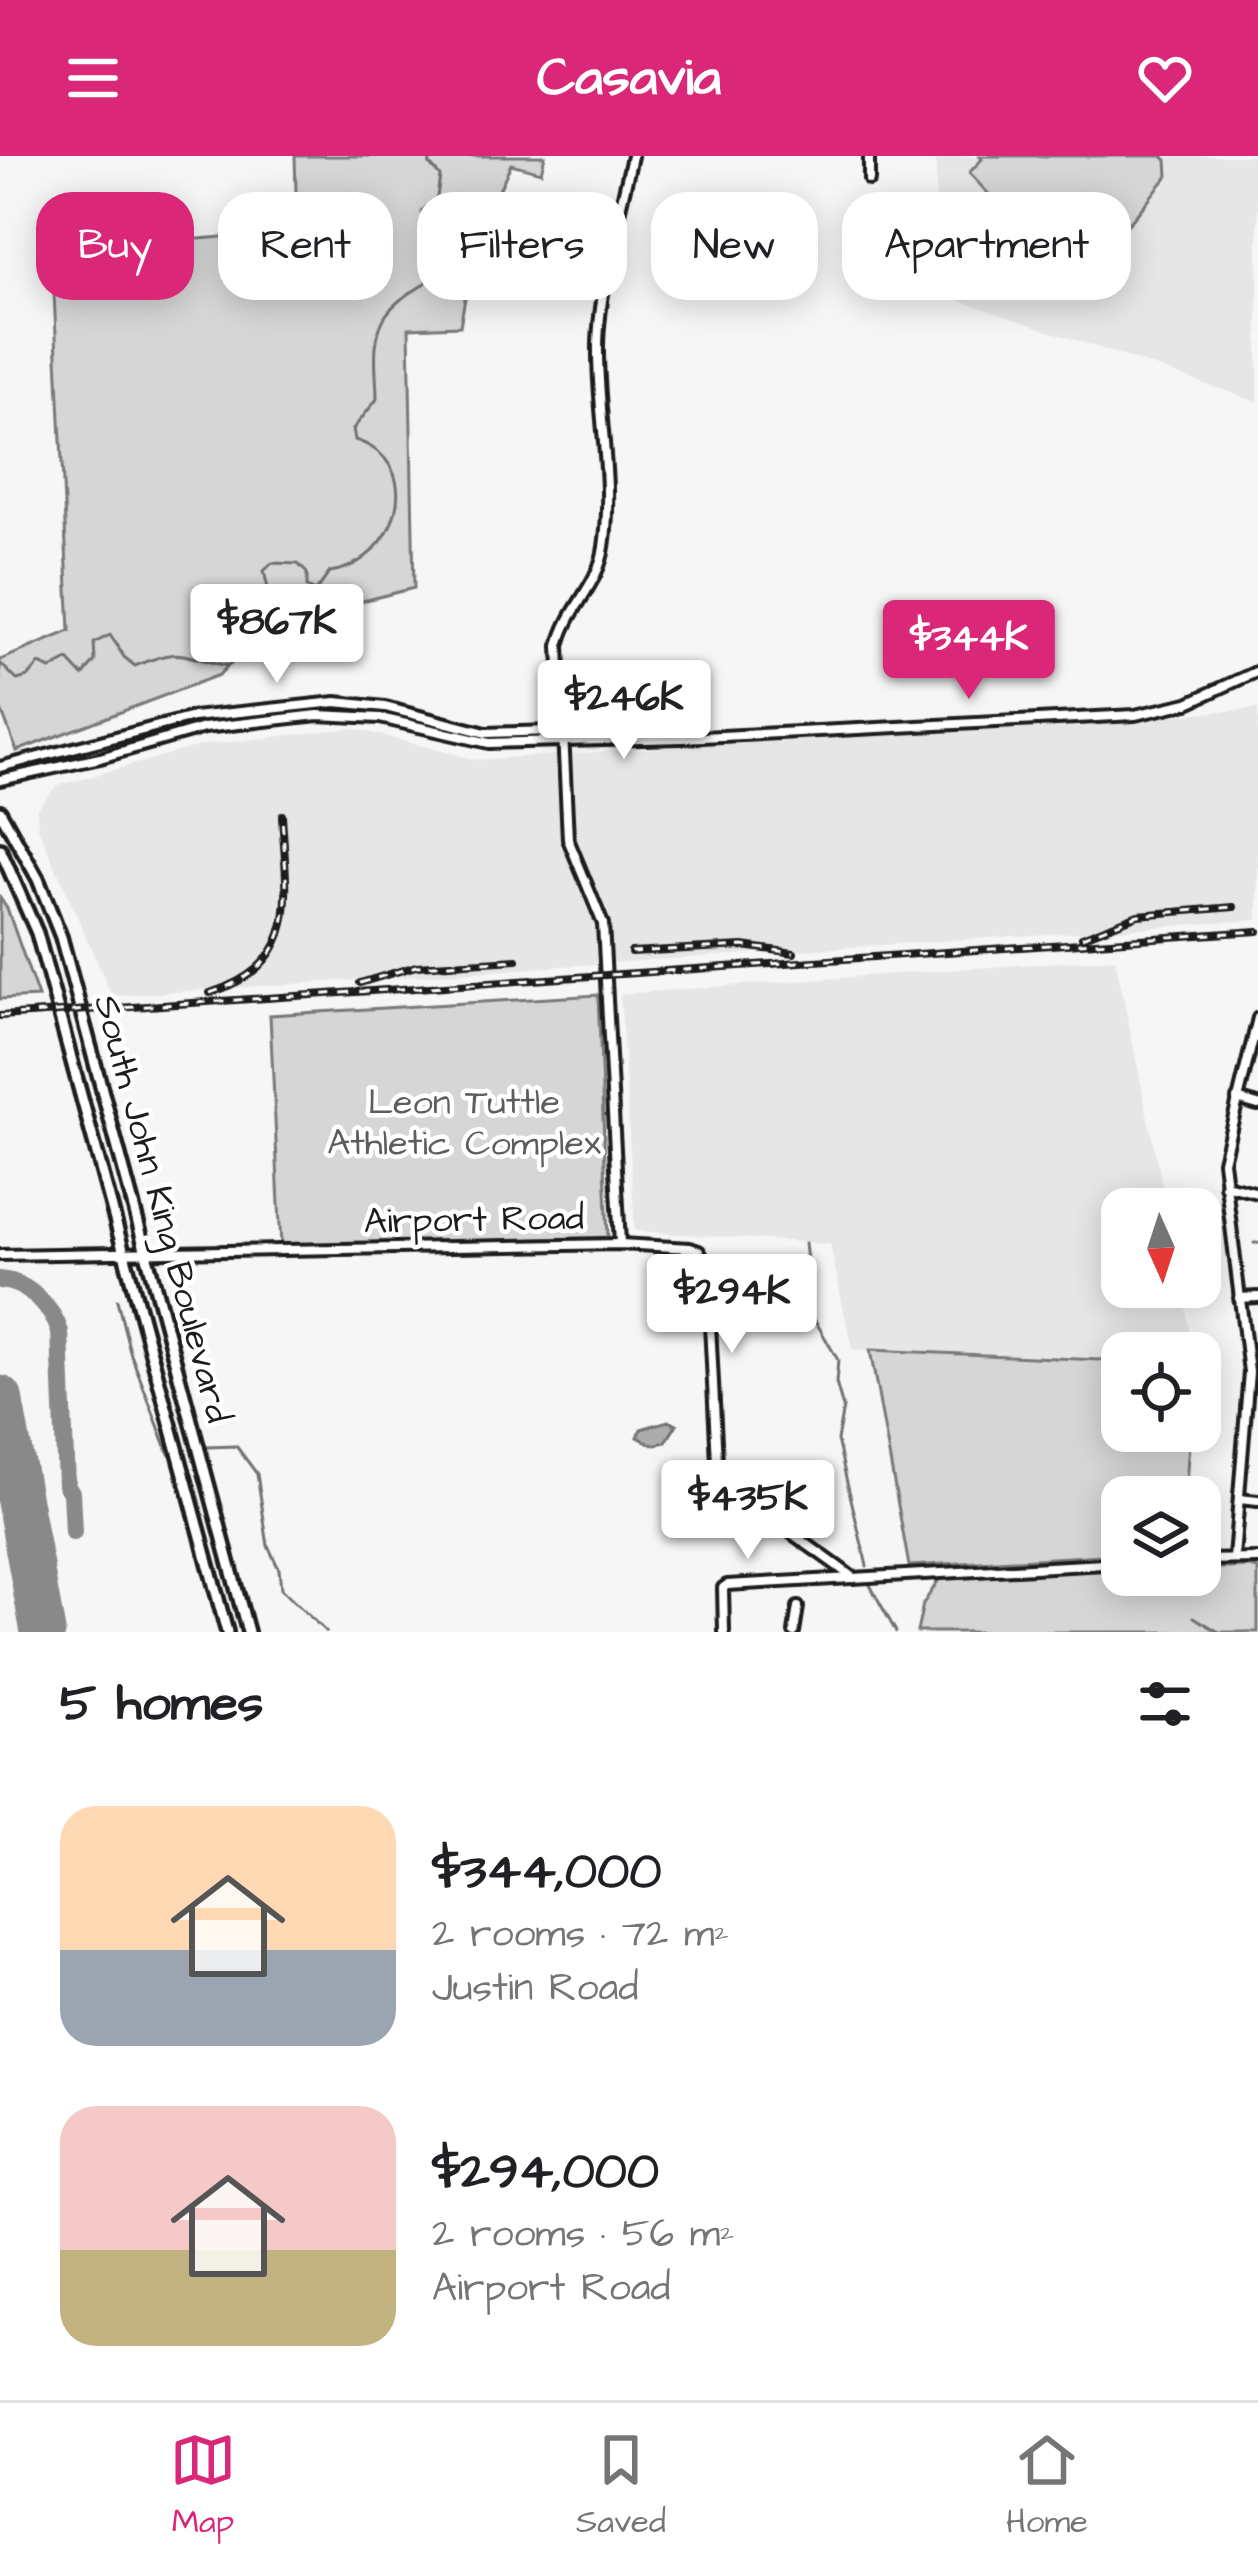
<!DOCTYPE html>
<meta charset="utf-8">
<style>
:root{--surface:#fff;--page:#f2f2f2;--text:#202124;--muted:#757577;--line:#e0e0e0;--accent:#db2777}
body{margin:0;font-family:"Architects Daughter",sans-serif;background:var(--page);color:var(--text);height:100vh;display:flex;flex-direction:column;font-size:45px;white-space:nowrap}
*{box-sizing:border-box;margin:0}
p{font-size:39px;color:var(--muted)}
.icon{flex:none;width:66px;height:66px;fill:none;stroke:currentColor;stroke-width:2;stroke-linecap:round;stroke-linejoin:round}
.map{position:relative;height:1476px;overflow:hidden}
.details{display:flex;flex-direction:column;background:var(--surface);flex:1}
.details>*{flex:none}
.hud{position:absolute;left:36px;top:36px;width:1188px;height:108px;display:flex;gap:24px}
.needle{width:78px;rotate:177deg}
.controls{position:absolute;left:1101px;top:1032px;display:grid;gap:24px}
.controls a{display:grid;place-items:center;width:120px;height:120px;border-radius:24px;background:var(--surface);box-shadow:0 6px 30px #0003;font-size:60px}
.price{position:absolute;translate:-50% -102px;padding:0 27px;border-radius:12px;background:#fff;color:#222;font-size:39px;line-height:78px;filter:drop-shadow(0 3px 6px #0008)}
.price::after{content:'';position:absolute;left:50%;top:72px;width:36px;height:27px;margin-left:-18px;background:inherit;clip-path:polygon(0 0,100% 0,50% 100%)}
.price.active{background:var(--accent);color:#fff}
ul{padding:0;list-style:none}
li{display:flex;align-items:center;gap:36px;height:300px;padding:0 60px}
li span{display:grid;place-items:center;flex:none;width:336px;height:240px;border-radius:36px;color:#555}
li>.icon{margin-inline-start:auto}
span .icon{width:144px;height:144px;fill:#fffc;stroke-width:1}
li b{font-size:51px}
h2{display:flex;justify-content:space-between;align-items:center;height:144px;padding:0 60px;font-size:51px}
.pill{padding:0 42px;border-radius:36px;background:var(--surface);box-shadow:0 6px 30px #0003;font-size:42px;line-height:108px}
.pill.active{background:var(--accent);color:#fff}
header{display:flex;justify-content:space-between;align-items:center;height:156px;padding:0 60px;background:var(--accent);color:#fff;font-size:54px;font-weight:800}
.tabs{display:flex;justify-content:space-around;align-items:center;height:168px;border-top:3px solid var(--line);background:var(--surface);font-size:33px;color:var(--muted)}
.tabs a{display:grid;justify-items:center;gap:6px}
.tabs .active{color:var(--accent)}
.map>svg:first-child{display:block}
.built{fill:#e6e6e6}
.green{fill:#d6d6d6;stroke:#797979;stroke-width:3}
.water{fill:#acacac;stroke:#727272;stroke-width:3}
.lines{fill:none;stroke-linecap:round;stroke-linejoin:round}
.stream{stroke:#727272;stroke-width:3}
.taxiway{stroke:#898989;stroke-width:18}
.runway{stroke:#898989;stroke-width:45}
.minor-casing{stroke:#1c1c1c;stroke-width:16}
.major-casing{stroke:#1c1c1c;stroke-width:18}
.minor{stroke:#fff;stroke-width:8}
.major{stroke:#fff;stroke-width:9}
.rail-casing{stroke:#1c1c1c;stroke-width:8}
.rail{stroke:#fff;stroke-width:3;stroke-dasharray:9;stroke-linecap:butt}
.labels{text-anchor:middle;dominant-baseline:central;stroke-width:9;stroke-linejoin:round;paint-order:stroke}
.park-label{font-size:36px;fill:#5d5d5d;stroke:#fff}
.street-label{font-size:36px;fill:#1c1c1c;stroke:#fff}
</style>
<header><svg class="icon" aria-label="menu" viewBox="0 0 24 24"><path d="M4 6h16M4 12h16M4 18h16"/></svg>Casavia<svg class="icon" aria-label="heart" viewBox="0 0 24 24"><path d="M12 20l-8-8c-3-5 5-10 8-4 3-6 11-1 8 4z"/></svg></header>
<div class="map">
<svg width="1258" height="1476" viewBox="0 0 1258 1476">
<rect width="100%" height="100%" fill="#f6f6f6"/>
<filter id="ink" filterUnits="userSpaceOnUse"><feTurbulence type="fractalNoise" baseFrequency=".00833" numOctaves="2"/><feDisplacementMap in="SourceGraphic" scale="24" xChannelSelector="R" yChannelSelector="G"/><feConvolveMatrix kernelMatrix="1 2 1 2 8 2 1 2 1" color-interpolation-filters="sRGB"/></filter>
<g filter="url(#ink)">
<g class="built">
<polygon points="936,0 1258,0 1258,246 935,136"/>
<polygon points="1258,553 1258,764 112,840 38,671 37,652 57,630 202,589 353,572 477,604"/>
<polygon points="1115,802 1167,1053 1122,1053 1122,1131 1183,1131 1190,1180 1100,1204 852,1193 830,1088 635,1075 620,838"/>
</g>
<g class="green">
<polygon points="295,0 545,0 541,16 511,8 475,87 460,170 409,172 414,432 267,469 219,519 17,595 0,551 0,504 70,475 52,95 297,75"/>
<path d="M 980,0 L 1162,0 L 1167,4 L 1168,20 C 1135,55 1118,106 1055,80 L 1045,86 L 1019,63 L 1015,66 L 969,17 L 982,3 Z"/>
<polygon points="0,742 7,752 38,841 0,843"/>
<polygon points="598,839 608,1081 281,1091 270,859"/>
<polygon points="1190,1180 1192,1197 1127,1197"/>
<polygon points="870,1194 1100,1204 1122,1198 1122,1275 1190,1275 1185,1341 1122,1341 1122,1398 909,1410"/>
<polygon points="1250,1411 1258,1413 1258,1476 917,1476 923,1448 940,1422 1122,1412 1122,1419 1200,1419 1200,1413"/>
</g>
<polygon class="water" points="668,1265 677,1268 666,1286 653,1289 638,1281 641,1273"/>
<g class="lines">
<g class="stream">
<path d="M 0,507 L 17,524 L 28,521 L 39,508 L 51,513 L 68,504 L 83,520 L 95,505 L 94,487 L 110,479 L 124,501 L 135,510 C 185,489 180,501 228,510 L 236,504 L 233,490 L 215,462 L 196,458 L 197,449 L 220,442 L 263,451 L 271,446 L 264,415 L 272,407 L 298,408 L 307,417 L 307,431 L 316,435 L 330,416 C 396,407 430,308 355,284 L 353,273 L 377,243 C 377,217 370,183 386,159 C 411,123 447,139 436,77 L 423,67 L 422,55 L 437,41 L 440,20 L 430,9 L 429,0"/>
<polyline points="805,1087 813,1161 838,1204 836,1227 843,1252 837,1284 867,1410"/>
<polyline points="1254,1087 1258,1087"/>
<polyline points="117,1144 130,1196 169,1298"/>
<polyline points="207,1291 236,1290 257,1318 268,1390 279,1413 281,1433 326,1476"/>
<polyline points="870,1429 896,1476"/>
<polyline points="1194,1461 1219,1476"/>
</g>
<g class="taxiway">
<path d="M 0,1124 C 27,1126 52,1151 60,1176 L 66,1329 L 71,1336 L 73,1376"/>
<polyline points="0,1300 10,1298"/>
</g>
<polyline class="runway" points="0,1242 43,1476"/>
<defs>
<g id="minor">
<polyline points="869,24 869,0"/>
<polyline points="0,611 193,561 336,546 385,551 486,577 614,573 669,579"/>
<polyline points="0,624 100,602 204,572 318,559 380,562 489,587 682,582 1135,559 1188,547 1258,515"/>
<polyline points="1237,943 1258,949"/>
<polyline points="1225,1029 1258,1037"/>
<path d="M 620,1088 L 603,768 L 568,683 L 559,490 C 567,453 599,429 604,391 C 614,325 597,256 598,190 C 599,133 620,56 632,0"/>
<path d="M 0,1099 L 620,1088 L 690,1092 L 699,1095 L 707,1109 L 717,1306 C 737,1346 816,1392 853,1422"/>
<polyline points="1239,1142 1258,1141"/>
<polyline points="1239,1343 1258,1345"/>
<polyline points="1234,1402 1249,1216 1223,1005 1258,862"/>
<polyline points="1200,1404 1258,1403"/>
<polyline points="724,1476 723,1432 727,1429 1122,1407"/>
<polyline points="794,1476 798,1451"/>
</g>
<g id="major">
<polyline points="0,655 38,723 61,781 248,1476"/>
<polyline points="0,693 37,777 227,1476"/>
</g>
</defs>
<use href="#minor" class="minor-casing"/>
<use href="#major" class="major-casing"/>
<use href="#minor" class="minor"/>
<use href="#major" class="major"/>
<defs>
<g id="rail">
<polyline points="1082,781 1138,759 1234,751"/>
<polyline points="631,796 743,790 794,797"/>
<polyline points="360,827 416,810 517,804"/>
<path d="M 210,837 C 305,806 286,740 282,659"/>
<polyline points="0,860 1258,775"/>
</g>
</defs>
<use href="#rail" class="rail-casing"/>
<use href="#rail" class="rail"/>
</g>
</g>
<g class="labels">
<g class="park-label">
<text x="464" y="946">Leon Tuttle<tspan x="464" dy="41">Athletic Complex</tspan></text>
</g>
<g class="street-label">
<text transform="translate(162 1053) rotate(75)">South John King Boulevard</text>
<text transform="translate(474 1064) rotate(-1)">Airport Road</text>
</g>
</g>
</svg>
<div class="controls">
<a><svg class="needle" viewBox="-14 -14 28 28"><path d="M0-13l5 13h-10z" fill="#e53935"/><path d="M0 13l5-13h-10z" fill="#757577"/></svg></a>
<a><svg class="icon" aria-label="locate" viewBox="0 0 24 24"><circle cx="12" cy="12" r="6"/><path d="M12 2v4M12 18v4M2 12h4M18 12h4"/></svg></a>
<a><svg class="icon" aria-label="layers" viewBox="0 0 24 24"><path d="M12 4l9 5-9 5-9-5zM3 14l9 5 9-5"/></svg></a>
</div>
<b class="price" style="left:277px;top:530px">$867K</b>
<b class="price active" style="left:969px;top:546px">$344K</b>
<b class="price" style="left:624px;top:606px">$246K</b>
<b class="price" style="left:732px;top:1200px">$294K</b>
<b class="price" style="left:748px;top:1406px">$435K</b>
<div class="hud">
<a class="pill active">Buy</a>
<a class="pill">Rent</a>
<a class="pill">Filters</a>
<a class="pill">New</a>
<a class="pill">Apartment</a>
</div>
</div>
<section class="details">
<h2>5 homes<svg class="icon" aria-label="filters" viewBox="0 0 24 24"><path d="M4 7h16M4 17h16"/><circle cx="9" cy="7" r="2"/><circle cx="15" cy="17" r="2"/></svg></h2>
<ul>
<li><span style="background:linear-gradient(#ffd9b3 60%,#9aa5b1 0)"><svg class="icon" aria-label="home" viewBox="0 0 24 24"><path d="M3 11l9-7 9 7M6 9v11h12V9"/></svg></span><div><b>$344,000</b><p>2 rooms · 72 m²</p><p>Justin Road</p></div></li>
<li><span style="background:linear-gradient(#f6c9c9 60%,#c2b280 0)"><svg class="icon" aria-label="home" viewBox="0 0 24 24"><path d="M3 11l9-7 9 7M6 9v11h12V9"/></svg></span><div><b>$294,000</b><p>2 rooms · 56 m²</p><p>Airport Road</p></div></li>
</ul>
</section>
<nav class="tabs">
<a class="active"><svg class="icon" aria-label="map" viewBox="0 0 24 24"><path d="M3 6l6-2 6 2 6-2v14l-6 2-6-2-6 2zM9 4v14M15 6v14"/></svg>Map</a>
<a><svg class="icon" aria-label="saved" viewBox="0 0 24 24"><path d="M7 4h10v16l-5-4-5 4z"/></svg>Saved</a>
<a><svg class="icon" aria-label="home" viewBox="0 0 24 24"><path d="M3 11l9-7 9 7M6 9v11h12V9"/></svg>Home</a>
</nav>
